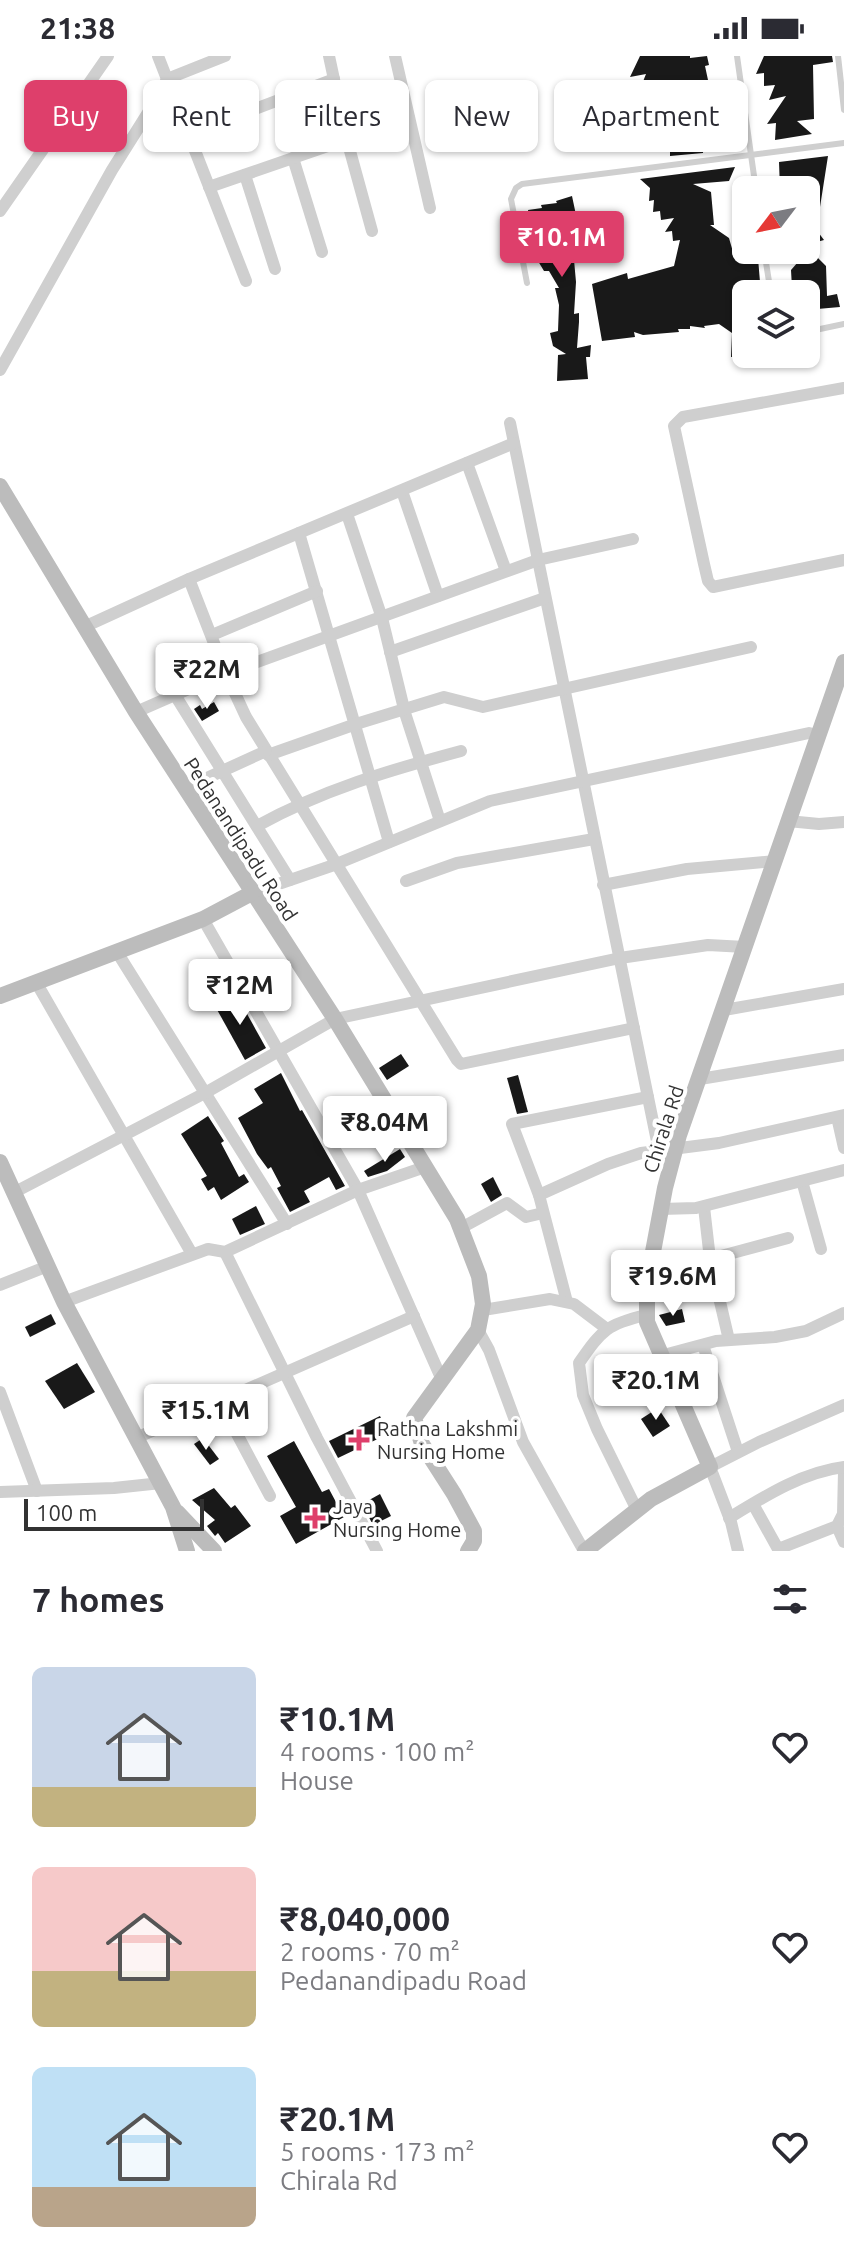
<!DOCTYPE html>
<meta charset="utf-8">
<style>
:root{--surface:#fff;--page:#f7f7f7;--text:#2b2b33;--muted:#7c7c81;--accent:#de3f6b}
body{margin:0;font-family:Ubuntu,sans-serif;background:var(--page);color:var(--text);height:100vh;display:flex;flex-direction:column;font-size:30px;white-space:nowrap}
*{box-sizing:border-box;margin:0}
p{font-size:26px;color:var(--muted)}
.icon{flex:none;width:44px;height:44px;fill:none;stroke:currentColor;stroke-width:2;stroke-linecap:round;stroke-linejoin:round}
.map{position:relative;height:1495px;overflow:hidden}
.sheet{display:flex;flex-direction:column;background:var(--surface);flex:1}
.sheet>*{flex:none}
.banner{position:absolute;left:24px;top:24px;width:796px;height:72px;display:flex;gap:16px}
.needle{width:52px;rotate:238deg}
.fabs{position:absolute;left:732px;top:120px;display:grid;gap:16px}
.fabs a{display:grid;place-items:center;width:88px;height:88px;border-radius:12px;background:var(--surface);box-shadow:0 2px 6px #0004;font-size:40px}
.scale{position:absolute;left:24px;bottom:20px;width:180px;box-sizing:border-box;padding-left:8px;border:4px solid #323232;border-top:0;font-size:22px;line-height:28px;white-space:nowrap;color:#323232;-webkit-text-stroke:6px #fff;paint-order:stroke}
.price{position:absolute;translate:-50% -68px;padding:0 18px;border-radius:8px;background:#fff;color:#222;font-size:26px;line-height:52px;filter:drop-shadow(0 2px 4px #0008)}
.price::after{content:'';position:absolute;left:50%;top:48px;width:24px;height:18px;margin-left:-12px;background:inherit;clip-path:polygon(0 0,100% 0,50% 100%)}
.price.selected{background:var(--accent);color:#fff}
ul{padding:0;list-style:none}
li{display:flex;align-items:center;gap:24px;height:200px;padding:0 32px}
li span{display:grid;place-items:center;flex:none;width:224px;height:160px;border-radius:12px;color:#555}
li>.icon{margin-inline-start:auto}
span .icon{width:96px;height:96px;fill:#fffc;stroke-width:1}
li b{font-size:34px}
h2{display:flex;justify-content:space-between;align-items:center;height:96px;padding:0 32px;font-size:34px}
.chip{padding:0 28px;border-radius:12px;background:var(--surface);box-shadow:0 2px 6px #0004;font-size:28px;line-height:72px}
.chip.selected{background:var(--accent);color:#fff}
.status{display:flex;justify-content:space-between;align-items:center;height:56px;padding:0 40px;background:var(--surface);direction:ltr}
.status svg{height:22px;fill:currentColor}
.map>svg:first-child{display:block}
.building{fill:#191919}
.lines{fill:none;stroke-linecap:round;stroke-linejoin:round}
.lane{stroke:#cfcfcf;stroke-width:6}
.street{stroke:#cfcfcf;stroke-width:12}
.secondary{stroke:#bcbcbc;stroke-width:16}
.poi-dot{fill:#de3f6b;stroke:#fff;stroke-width:3}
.labels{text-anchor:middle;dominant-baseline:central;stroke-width:8;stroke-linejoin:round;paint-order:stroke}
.street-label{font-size:20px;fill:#323232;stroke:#fff}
.poi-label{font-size:20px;fill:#323232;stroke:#fff;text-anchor:start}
</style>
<div class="status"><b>21:38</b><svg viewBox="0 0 49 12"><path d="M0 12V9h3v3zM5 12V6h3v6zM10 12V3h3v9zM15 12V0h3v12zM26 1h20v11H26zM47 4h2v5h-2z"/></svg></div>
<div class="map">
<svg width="844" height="1495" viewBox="0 0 844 1495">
<rect width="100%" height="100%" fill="#fff"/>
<g class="building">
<polygon points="640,0 690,0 690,2 707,0 709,9 705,10 708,24 697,26 699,38 684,39 691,57 698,56 704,66 703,97 670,100 670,84 668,84 673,68 663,70 668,55 655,56 662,41 657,42 658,30 640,33 646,18 630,21"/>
<polygon points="764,0 832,0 833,6 813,9 814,63 797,65 812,78 775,84 776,67 767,68 786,40 769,44 775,29 764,30 764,17 756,18"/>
<polygon points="828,100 820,151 817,151 818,176 824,184 806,189 806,131 780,134 779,106"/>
<polygon points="735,111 729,125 693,128 711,136 714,169 710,169 729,182 735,203 758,202 761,238 742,238 746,268 746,300 731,301 732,277 719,268 704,270 705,272 690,270 690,273 678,273 679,276 643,279 634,276 635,281 602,285 592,228 627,217 628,223 674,210 680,184 673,185 672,175 665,176 674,162 661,164 660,155 653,156 654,144 649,145 650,132 640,123"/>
<polygon points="572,140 583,192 573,193 576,226 574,258 579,257 579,266 577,292 591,289 590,301 586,301 588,323 557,325 558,299 566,298 553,290 550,277 558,275 559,249 555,232 559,232 549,215 544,215 535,200 528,154 542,152 541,149 557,147 556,145"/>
<polygon points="806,190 826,210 827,240 837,238 840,251 806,254 806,230 792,232 791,214 798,206 806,204"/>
<polygon points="214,646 219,655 202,665 194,653 200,649 202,653"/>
<polygon points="236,938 266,992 245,1004 215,950"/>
<polygon points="401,998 409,1010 387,1024 379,1012"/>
<polygon points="281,1017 300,1055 302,1054 345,1130 336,1134 329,1121 304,1135 310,1146 290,1156 277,1132 281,1130 271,1111 268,1113 257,1098 238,1062 263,1047 254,1033"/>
<polygon points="518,1019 528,1056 517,1058 507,1022"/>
<polygon points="208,1060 224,1085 221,1087 239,1121 244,1118 249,1126 221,1144 214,1131 208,1135 201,1123 207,1120 181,1078"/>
<polygon points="400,1093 405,1101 387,1115 368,1121 364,1115"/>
<polygon points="493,1121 502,1139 491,1146 481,1128"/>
<polygon points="256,1150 265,1168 240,1179 232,1163"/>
<polygon points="682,1253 685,1266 666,1270 659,1259"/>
<polygon points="51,1258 56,1268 30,1281 25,1271"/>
<polygon points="77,1307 95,1336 64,1353 45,1325"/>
<polygon points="658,1352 670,1370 653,1381 641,1363"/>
<polygon points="380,1360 388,1378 338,1402 329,1385"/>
<polygon points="203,1382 219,1403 210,1409 194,1388"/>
<polygon points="294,1385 322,1436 329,1433 344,1461 296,1488 280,1460 296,1451 267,1400"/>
<polygon points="214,1432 231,1452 235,1449 251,1470 225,1487 218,1477 215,1480 207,1470 215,1464 192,1444"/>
<polygon points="380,1438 391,1460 373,1469 362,1448"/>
</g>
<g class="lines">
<g class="lane">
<polyline points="737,0 756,134"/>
<polyline points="838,0 844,54"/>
<polyline points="764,194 771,238"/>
<polyline points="527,227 511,143 516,132 522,128 844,87"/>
<polyline points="806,276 844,268"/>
</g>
<g class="street">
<polyline points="158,0 246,225"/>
<polyline points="329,0 347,84 372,175"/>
<polyline points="395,0 430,152"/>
<polyline points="189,78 334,23"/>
<polyline points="293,102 322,196"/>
<polyline points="245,119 275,213"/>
<polyline points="209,131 409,62"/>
<polyline points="0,155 108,0"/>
<polyline points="0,314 112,114 161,36 167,23 225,0"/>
<polyline points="844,332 683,361 674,370 704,508 708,525 713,531 844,504"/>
<polyline points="510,367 659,1095"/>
<polyline points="467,407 506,515"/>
<polyline points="402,435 438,540"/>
<polyline points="347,458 382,562 405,657 440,765"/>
<polyline points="299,477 389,786"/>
<polyline points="189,523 226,618 246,661 457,1004 461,1008 634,972"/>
<polyline points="84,571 189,523 514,387"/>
<polyline points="212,579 317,535"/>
<polyline points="390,596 545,542"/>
<polyline points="175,639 290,824"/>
<polyline points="136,656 216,621 538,504 633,483"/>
<polyline points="268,699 356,668 444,641 483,651 751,591"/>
<polyline points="185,732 266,695"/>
<polyline points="788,765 819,768 844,766"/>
<path d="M 257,770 C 322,734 390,714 461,695"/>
<polyline points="406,825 457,807 594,783"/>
<polyline points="603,829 687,813 775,805"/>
<polyline points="252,837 334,809 490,745 809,677 818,679"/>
<polyline points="203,863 358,1134 442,1324"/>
<polyline points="117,896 287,1168"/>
<polyline points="36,926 192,1198"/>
<polyline points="724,954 844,933"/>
<polyline points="700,1023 844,999"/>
<polyline points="837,1061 844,1092"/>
<polyline points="802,1125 821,1193"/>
<polyline points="15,1136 205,1037 335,963 620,902 708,889 745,891"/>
<polyline points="539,1139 608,1108 641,1097 719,1087 844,1059"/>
<polyline points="704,1151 710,1203 729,1284"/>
<polyline points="661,1153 696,1152 844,1114"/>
<polyline points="461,1172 507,1147 526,1161 543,1157"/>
<polyline points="225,1196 317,1382 377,1495"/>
<polyline points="650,1216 710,1203 788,1182"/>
<polyline points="0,1229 48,1210"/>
<polyline points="64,1246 208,1193 225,1196 358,1134 425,1111"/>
<polyline points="567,1246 539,1139 512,1068 648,1041"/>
<polyline points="483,1254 550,1243 574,1248 607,1273"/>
<polyline points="478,1274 489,1294 523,1386 584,1495"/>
<polyline points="703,1289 738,1396"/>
<polyline points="660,1300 716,1285 775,1281 806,1275 844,1257"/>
<polyline points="0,1336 37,1435"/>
<polyline points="220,1346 270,1440"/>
<polyline points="136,1382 414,1260"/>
<polyline points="0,1436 114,1432 161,1427"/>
<polyline points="753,1448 778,1493 837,1470 843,1458 844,1416"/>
<path d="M 637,1454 L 597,1373 L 583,1339 L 579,1307 C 602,1274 607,1268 646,1259"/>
<path d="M 729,1462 C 765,1440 803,1416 844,1411"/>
<polyline points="837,1470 844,1486"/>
<polyline points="738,1495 731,1466 710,1411 759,1386 844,1349"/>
</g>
<g class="secondary">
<polyline points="0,430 136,656 335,963 457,1163 479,1220 483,1248 478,1274 414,1362 422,1388 454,1438 474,1475 474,1485 468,1495"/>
<polyline points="0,940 203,863 252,837"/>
<polyline points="0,1106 64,1246 173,1451 187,1495"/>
<polyline points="177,1456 214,1495"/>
<polyline points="585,1495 651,1443 710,1411 647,1266 647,1234 652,1201 665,1132 679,1079 844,606"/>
</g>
</g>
<g class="poi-dot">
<path d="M355 1372h8v8h8v8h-8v8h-8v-8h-8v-8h8z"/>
<path d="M311 1450h8v8h8v8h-8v8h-8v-8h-8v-8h8z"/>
</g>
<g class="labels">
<g class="street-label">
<text transform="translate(241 783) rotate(57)">Pedanandipadu Road</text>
<text transform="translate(663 1073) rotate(-72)">Chirala Rd</text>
</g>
<g class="poi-label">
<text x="377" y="1372">Rathna Lakshmi<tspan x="377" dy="23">Nursing Home</tspan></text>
<text x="333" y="1450">Jaya<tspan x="333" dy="23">Nursing Home</tspan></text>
</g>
</g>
</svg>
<div class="fabs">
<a><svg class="needle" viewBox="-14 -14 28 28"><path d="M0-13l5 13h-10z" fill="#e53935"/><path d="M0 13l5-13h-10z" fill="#7c7c81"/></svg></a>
<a><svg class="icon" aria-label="layers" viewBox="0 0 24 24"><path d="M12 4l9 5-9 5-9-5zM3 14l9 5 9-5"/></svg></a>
</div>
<div class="scale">100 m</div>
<b class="price selected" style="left:562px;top:223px">₹10.1M</b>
<b class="price" style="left:207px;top:655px">₹22M</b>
<b class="price" style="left:240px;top:971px">₹12M</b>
<b class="price" style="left:385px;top:1108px">₹8.04M</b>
<b class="price" style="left:673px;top:1262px">₹19.6M</b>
<b class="price" style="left:656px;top:1366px">₹20.1M</b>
<b class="price" style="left:206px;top:1396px">₹15.1M</b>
<div class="banner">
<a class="chip selected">Buy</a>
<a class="chip">Rent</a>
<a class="chip">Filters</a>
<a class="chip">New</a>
<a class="chip">Apartment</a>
</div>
</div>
<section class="sheet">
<h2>7 homes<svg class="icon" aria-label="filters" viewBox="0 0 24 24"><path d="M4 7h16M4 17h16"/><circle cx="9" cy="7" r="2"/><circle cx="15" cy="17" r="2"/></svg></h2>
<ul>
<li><span style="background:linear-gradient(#c9d6e8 75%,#c2b280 0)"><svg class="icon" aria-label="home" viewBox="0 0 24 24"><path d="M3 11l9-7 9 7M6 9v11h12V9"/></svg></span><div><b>₹10.1M</b><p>4 rooms · 100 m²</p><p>House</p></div><svg class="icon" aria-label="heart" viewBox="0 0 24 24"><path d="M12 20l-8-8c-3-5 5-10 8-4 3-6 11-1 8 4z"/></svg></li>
<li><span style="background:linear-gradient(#f6c9c9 65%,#c2b280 0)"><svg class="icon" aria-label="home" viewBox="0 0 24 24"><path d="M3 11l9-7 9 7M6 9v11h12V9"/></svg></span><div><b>₹8,040,000</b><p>2 rooms · 70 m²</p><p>Pedanandipadu Road</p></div><svg class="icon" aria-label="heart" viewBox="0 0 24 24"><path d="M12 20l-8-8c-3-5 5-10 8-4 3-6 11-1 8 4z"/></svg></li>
<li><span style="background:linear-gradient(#bfe0f5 75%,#b9a48a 0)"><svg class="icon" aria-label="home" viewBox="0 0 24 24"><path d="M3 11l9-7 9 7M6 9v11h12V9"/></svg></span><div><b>₹20.1M</b><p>5 rooms · 173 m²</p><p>Chirala Rd</p></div><svg class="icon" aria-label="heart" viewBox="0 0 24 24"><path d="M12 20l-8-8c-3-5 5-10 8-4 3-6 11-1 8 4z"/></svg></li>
</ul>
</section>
